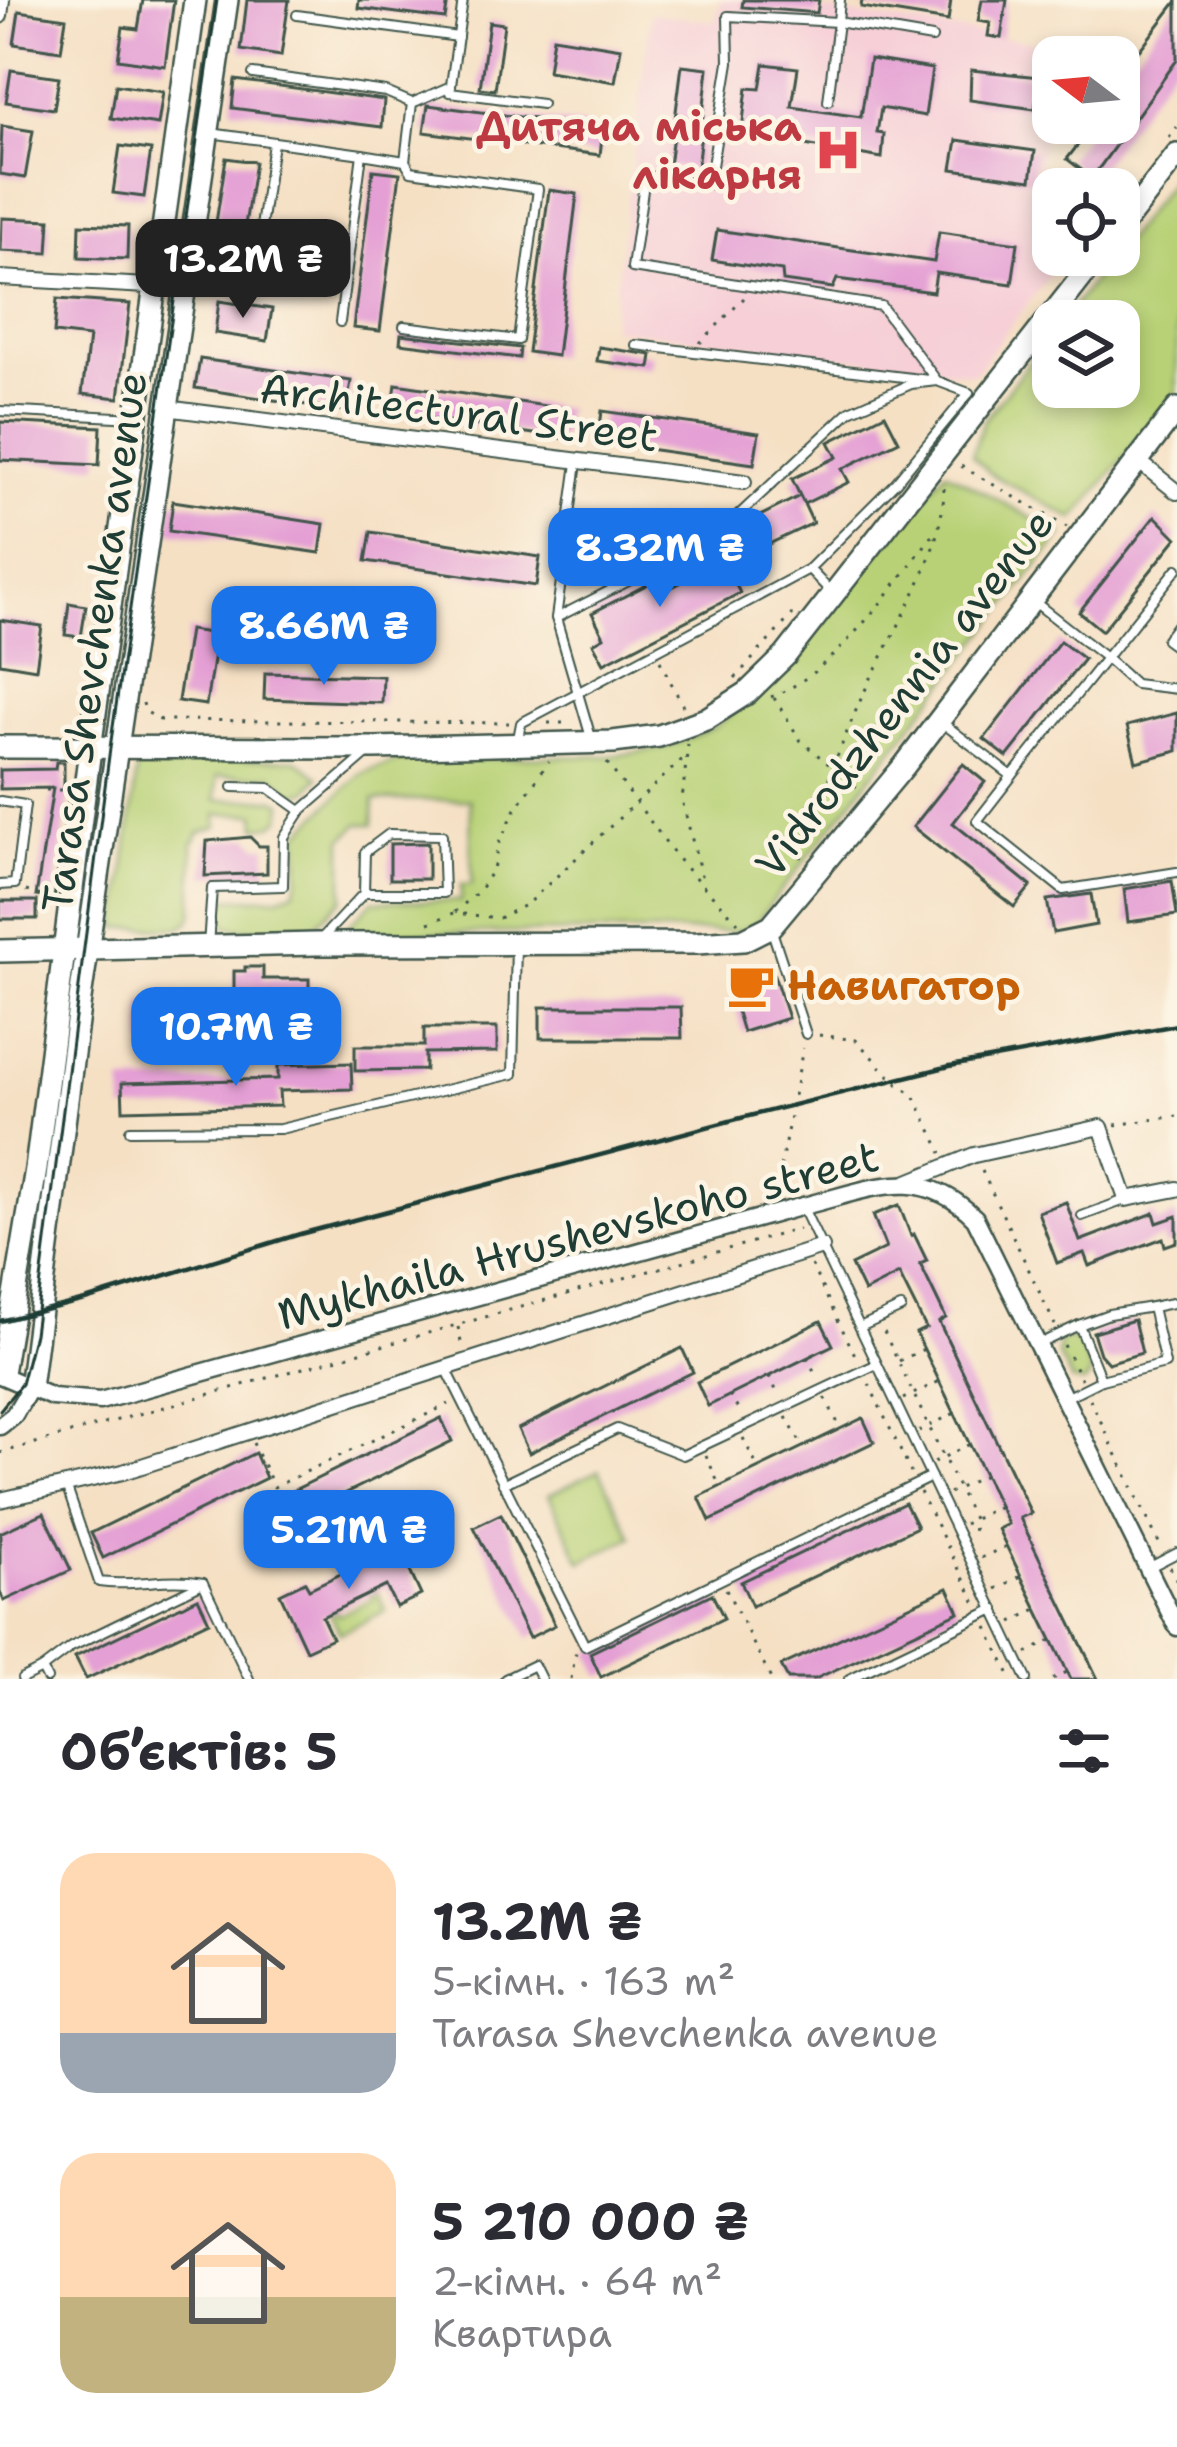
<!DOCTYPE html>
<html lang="uk">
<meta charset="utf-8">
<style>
:root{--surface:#fff;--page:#f2f2f3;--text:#2b2b33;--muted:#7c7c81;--accent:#1a73e8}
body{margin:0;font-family:"Shantell Sans",sans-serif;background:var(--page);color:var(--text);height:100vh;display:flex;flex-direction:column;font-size:45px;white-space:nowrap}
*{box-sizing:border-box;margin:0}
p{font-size:39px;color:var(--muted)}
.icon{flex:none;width:66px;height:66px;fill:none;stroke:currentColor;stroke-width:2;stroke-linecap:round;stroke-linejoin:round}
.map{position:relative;height:1679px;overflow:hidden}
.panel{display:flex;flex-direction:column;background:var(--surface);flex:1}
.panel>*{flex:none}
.needle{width:78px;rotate:286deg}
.controls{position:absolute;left:1032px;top:36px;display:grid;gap:24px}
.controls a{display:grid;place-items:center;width:108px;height:108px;border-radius:24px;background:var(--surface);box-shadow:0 6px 18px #0003;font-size:60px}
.price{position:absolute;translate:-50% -102px;padding:0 27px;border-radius:24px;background:var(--accent);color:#fff;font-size:39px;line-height:78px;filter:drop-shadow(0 3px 6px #0008)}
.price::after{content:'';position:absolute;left:50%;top:72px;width:36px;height:27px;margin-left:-18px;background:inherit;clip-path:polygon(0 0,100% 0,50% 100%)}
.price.active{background:#222;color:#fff}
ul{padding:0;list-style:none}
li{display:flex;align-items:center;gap:36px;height:300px;padding:0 60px}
li span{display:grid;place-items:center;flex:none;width:336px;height:240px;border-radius:36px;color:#555}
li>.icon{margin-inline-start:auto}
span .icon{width:144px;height:144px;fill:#fffc;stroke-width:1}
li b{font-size:51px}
h2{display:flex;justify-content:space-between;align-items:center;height:144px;padding:0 60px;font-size:51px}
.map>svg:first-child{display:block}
.built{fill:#f6cfd7}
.green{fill:#b8d176;stroke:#6c8755;stroke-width:3}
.building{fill:#e49fd4}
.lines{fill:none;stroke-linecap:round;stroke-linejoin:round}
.service-casing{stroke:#3f554a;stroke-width:12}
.minor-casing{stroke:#3f554a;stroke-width:18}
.tertiary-casing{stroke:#3f554a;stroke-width:21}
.secondary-casing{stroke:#3f554a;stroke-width:26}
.path{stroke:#3f554a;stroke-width:3;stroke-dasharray:3 9;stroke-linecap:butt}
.service{stroke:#fff;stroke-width:8}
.minor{stroke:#fff;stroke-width:14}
.tertiary{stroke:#fff;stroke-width:16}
.secondary{stroke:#fff;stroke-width:21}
.tram{stroke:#1f3d34;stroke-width:3}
.rail{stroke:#1f3d34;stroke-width:4.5}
.labels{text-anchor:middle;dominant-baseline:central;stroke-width:9;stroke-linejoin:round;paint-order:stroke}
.health-label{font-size:42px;font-weight:bold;fill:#be3a42;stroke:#fcf5e5;text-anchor:end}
.street-label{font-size:42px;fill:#1f3d34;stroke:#fcf5e5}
.food-label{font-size:42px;font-weight:bold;fill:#c56008;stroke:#fcf5e5;text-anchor:start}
</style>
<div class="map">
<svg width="1177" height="1679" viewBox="0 0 1177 1679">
<rect width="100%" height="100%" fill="#fcf5e5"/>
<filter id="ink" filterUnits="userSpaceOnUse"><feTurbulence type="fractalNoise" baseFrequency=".00833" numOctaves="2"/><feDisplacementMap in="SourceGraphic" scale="24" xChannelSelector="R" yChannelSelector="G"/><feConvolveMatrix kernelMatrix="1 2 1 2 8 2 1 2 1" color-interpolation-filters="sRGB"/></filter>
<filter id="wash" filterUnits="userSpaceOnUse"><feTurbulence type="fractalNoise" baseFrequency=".004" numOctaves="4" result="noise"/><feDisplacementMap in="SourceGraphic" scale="48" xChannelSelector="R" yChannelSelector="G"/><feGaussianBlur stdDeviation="2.7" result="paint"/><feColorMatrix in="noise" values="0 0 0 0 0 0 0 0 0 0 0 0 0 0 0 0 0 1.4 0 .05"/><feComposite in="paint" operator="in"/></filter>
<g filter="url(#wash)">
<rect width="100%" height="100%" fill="#f5e0c4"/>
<polygon class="built" points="721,0 757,0 1061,46 1059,57 1053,57 1053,88 1033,199 1036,211 1053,216 1053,255 1065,255 974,374 611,328 651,13 715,22"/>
<g class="green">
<polygon points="1177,173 1177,393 1074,519 991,474 972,455 984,420 1053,332 1053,387 1119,387 1119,321 1062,321 1113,255 1119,255 1119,248"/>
<polygon points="946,471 1062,535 754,925 739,931 350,934 349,925 373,901 461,901 461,885 472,884 470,800 374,800 373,824 359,824 343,839 343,898 311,929 234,929 223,923 219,907 224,899 278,897 294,891 299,878 299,834 360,774 399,760 610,756 663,749 714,728 757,696"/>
<polygon points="138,758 297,760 319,777 307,791 293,795 273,776 217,776 216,800 275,799 283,804 281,818 273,825 257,827 256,814 217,814 217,827 199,832 193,843 193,913 189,922 181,927 118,928"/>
<polygon points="1069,1338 1077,1341 1090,1368 1090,1377 1084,1383 1072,1381 1058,1354 1060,1342"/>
<polygon points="599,1470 632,1537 581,1562 549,1495"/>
<polygon points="377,1591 386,1611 340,1633 330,1613 335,1610 338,1615 373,1599 371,1594"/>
</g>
<g id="blocks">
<g class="building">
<polygon points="143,0 174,0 165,66 118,59 123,27 138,29"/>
<polygon points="247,0 289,0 281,56 241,50"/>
<polygon points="359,0 448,0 445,19 358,8"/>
<polygon points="743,0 819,0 817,13 742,7"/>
<polygon points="862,0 951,0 948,21 861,7"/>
<polygon points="982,0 1007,0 1001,38 988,36 990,23 978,21"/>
<polygon points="1177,1 1177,60 1092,178 1067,159 1095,123 1119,123 1119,60 1127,50 1135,56"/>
<polygon points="19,11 66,18 61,51 14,44"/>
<polygon points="489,22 504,24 495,90 480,88"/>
<polygon points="553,37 621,48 615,82 548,71"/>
<polygon points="870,59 932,69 925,116 881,108 877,133 884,134 882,158 781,141 782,137 742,130 747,88 760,89 764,64 798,68 792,107 861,117"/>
<polygon points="682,65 708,68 697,170 669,166"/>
<polygon points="11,70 59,77 54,109 6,102"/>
<polygon points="971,70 1040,77 1035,109 970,100"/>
<polygon points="235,80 384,100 382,127 232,108"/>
<polygon points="116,85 163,92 158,125 111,118"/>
<polygon points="428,105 603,128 600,155 424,132"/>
<polygon points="2,126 33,131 25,178 0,174"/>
<polygon points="957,140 1035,151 1031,180 952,169"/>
<polygon points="120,146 151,150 144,197 113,193"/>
<polygon points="226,158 255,162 242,244 291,252 286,279 209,268"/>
<polygon points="373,170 400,173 380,331 353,328"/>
<polygon points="549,190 577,194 557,356 528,352"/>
<polygon points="2,218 50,220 48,253 1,251"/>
<polygon points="80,224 128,226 127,259 79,257"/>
<polygon points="717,230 934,262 939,232 1018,243 1012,284 936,273 933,292 837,279 833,288 783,281 782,271 712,260"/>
<polygon points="57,299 130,304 119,398 82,394 89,337 54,333"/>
<polygon points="219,301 272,309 267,341 215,333"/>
<polygon points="401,334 520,348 519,358 400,343"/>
<polygon points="599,347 652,355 650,368 597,361"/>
<polygon points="200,359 351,381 346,411 195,388"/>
<polygon points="396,384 566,409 561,438 392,413"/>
<polygon points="602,411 759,433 754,464 598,442"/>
<polygon points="885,414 899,441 842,469 849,482 804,504 813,523 750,553 738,527 800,496 804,504 792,479 837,457 829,442"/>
<polygon points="0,422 101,427 99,465 0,460"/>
<polygon points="173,501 324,524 320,553 169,531"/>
<polygon points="1155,516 1177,538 1102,631 1079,612"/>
<polygon points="371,532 540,557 536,586 366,561"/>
<polygon points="724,561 740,593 604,663 593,643 604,637 592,613 654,581 660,593"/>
<polygon points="69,603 86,606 81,637 65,635"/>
<polygon points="0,620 42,626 36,669 0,663"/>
<polygon points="189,630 217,634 206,705 178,701"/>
<polygon points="1060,641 1084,659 1007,757 984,739"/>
<polygon points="265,673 383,676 382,703 264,699"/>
<polygon points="1177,713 1177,751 1136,762 1127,726"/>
<polygon points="56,762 64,762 64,793 69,794 54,899 36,896 53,788 0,789 0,770 55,769"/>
<polygon points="963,764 985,782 953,823 1031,886 1014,907 913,827"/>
<polygon points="250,837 259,846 267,846 267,873 205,876 207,841"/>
<polygon points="428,843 428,879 390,879 390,844"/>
<polygon points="1172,881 1177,915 1128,922 1124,889"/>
<polygon points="1091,894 1096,925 1053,933 1047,900"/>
<rect x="0" y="901" width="37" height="18"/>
<polygon points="771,966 788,1018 743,1032 732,996 754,989 749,973"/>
<polygon points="245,967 263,967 263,979 309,979 309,1033 217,1035 218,1044 143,1045 142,1003 234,1002 234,971 245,971"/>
<polygon points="540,1007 681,1007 682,1038 540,1038"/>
<polygon points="424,1028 497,1028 497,1052 425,1053 425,1070 355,1071 355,1046 424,1046"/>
<polygon points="351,1063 352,1089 279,1091 280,1106 123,1110 122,1083 278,1079 278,1065"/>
<polygon points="1066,1202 1080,1241 1154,1213 1157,1223 1177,1216 1177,1242 1165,1246 1163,1238 1089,1266 1084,1253 1057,1263 1038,1212"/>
<polygon points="899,1205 911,1236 914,1234 927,1261 920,1264 946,1318 939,1322 1031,1513 1020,1518 1098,1679 1071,1679 998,1529 1008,1524 916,1333 926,1328 899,1274 864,1292 851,1265 886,1248 873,1215"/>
<polygon points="1134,1320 1142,1353 1108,1363 1100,1354 1093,1332"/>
<polygon points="821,1321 833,1345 708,1406 697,1382"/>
<polygon points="682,1348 693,1372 529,1453 518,1429"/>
<polygon points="441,1418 452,1441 287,1522 276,1499"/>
<polygon points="863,1418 874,1442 710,1521 699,1497"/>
<polygon points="255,1453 266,1478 103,1558 91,1533"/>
<polygon points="905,1503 917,1527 752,1606 741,1582"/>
<polygon points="44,1513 71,1570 4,1601 0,1592 0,1533"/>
<polygon points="501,1514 555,1625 529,1638 474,1527"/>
<polygon points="395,1539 421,1595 396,1607 386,1586 322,1617 332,1638 306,1650 280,1594 305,1582 309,1589 372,1559 369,1552"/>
<polygon points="948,1588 959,1612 815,1679 788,1679 781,1666"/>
<polygon points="712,1594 724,1618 601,1677 590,1653"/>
<polygon points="198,1598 209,1621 86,1679 75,1657"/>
</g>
</g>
</g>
<g filter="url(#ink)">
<use href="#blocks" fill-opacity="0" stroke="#3f554a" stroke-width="3"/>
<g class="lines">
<defs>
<g id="service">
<polyline points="463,0 450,92 542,104"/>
<polyline points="297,15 458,37"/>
<polyline points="253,74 386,92 412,103"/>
<polyline points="828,101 838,22 932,38"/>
<polyline points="210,133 362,154 340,322"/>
<polyline points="362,154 405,161 411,171 538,189 518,340 404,326"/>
<polyline points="405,161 412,103 451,86"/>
<polyline points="260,234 273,143"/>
<polyline points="636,345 937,381 881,306 632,268 645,176 709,184 729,62 728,16 838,22 840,0"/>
<polyline points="0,411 136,418"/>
<polyline points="577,463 556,618 592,741"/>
<polyline points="809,569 833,594"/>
<polyline points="1032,600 1106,658 1177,569"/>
<polyline points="556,618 715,537 850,411 911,384 937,381 969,393"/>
<polyline points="1177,625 1166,640 1177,648"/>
<polyline points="940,721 1012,776 1106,658 1135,684 1177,689"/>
<polyline points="517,744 521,723 809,569 896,482 969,393"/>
<polyline points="1012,776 977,821 1063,890 1177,872"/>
<polyline points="233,787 269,788 301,811"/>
<polyline points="0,801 25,805 15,884 0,885"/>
<polyline points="771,928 806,1034"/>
<polyline points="321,939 364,893 365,852 389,834 442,835 444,893 364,893"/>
<polyline points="208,946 212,888 283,886 284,837 301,811 367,754"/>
<polyline points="130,1130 280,1129 513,1074 516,945"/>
<polyline points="803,1208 1027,1679"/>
<polyline points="1082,1216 1125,1200"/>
<polyline points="1152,1307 1177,1302"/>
<polyline points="1079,1325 1109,1314 1152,1307 1165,1364 1101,1380"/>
<polyline points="860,1327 901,1308"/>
<polyline points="1039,1344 1079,1325 1101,1380 1065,1398"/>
<polyline points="447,1370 585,1646 931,1477"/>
<polyline points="503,1484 617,1429 683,1455 877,1364"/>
<path d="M 66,1485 L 99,1582 C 134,1587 168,1576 203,1583 L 249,1679"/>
<polyline points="1150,1567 1177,1553"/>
<polyline points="42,1669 71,1647 203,1583"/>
<polyline points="22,1679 42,1669 47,1679"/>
<polyline points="505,1679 534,1665 541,1679"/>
<polyline points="849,1679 995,1609"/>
</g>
<g id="minor">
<polyline points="0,16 2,0"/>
<polyline points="0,278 185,288"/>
<polyline points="166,408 744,482"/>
<polyline points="1137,460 1177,492"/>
<polyline points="903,1184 974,1155 1101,1127 1126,1199 1177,1189"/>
<polyline points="0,1500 123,1472 822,1247"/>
</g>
<g id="tertiary">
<path d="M 0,1375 L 52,1397 L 100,1401 L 803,1206 C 870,1190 919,1162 975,1218 L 1177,1627"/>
<polyline points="0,1426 14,1415 30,1388"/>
</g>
<g id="secondary">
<polyline points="1119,230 1177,155"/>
<polyline points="0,747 375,748 613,742 659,736 706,719 747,693 785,656 1099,255"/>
<polyline points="0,951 316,944 697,943 743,940 771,926 905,765 1177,409"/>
<polyline points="2,1373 36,1169 90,749 195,0"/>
<polyline points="30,1388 80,999 227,0"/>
</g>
</defs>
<use href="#service" class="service-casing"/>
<use href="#minor" class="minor-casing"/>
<use href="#tertiary" class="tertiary-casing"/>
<use href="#secondary" class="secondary-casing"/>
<g class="path">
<polyline points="1169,138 1177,127"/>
<polyline points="700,343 744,298"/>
<polyline points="961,466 1067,527"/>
<polyline points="660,661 683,706"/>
<polyline points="735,678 793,614"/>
<path d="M 771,697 C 832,675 893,587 932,536"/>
<polyline points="774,698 801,741 860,790"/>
<polyline points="143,703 145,711 160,720 509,723"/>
<polyline points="548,723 569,723"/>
<polyline points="688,744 682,800 704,887"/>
<polyline points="607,763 682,864 738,922"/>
<polyline points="46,790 66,790"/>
<path d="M 801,858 L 804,839 C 823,796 838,752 857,708 C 886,640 946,558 944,482"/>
<polyline points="26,891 50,899"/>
<polyline points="455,912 479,891 493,869 498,845 516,809 549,761"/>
<polyline points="429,923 454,913 499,918 527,904 687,755"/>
<polyline points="819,1035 856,1040 895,1082 914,1095 942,1153"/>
<polyline points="1115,1125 1177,1116"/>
<polyline points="982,1171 1055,1325"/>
<polyline points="776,1190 803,1048"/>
<polyline points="811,1265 857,1359"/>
<polyline points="458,1327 462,1347"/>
<polyline points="884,1332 973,1519 974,1536"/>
<polyline points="1064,1345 1081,1379"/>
<polyline points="807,1357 817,1377"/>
<polyline points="899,1361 924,1349"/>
<polyline points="769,1376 779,1396"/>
<polyline points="869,1384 911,1473"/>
<polyline points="730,1395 741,1415"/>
<polyline points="825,1398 841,1429"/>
<polyline points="903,1399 940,1381"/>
<polyline points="1090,1399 1161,1547"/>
<polyline points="786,1417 803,1447"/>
<polyline points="919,1431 955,1413"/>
<polyline points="743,1438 758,1468"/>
<polyline points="253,1443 274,1487 449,1404"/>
<polyline points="0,1453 799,1229"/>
<polyline points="706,1455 720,1487"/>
<polyline points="934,1462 970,1444"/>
<polyline points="920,1492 978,1607"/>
<polyline points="949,1493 985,1475"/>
<polyline points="964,1524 1000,1506"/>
<polyline points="981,1558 1006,1546"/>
<polyline points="1170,1567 1177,1581"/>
<polyline points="726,1589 771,1679"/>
<polyline points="996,1589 1021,1576"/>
<polyline points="1012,1622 1037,1609"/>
<polyline points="987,1627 1012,1679"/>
<polyline points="1027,1653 1052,1640"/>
<polyline points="571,1679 576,1651"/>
<polyline points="1053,1679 1067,1672"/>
</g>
<use href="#service" class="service"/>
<use href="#minor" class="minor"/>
<use href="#tertiary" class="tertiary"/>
<use href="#secondary" class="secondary"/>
<polyline class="tram" points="0,1410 21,1384 34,1334 110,748 217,0"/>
<polyline class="rail" points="0,1321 85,1300 300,1234 741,1118 950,1066 1177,1025"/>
</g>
</g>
<defs>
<symbol id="hospital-bare" viewBox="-9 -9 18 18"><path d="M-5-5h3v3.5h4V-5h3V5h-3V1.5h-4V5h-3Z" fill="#e0444e" stroke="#fcf5e5" stroke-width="2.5" paint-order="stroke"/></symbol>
<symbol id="cafe-bare" viewBox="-9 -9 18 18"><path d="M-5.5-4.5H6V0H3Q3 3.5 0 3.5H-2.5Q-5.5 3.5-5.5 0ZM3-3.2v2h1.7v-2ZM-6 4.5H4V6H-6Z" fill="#e8710a" stroke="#fcf5e5" stroke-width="2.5" paint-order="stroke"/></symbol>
</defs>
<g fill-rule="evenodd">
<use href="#hospital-bare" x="805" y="117" width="66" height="66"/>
<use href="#cafe-bare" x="718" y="952" width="66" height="66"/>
</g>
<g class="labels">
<g class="health-label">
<text x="802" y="126">Дитяча міська<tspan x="802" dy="48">лікарня</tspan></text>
</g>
<g class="street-label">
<text transform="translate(459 412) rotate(7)">Architectural Street</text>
<text transform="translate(94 642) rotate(-82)">Tarasa Shevchenka avenue</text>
<text transform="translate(904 693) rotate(-52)">Vidrodzhennia avenue</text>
<text transform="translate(578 1235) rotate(-15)">Mykhaila Hrushevskoho street</text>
</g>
<g class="food-label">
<text x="787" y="985">Навигатор</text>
</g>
</g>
</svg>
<div class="controls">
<a><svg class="needle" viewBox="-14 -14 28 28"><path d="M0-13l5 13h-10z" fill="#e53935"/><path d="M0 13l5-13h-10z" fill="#7c7c81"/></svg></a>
<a><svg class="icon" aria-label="locate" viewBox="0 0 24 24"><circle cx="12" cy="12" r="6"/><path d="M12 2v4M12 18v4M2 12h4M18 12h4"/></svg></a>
<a><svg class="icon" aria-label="layers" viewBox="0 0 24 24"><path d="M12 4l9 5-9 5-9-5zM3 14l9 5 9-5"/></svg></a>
</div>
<b class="price active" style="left:243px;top:321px">13.2M ₴</b>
<b class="price" style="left:660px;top:610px">8.32M ₴</b>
<b class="price" style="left:324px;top:688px">8.66M ₴</b>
<b class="price" style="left:236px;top:1089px">10.7M ₴</b>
<b class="price" style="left:349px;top:1592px">5.21M ₴</b>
</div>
<section class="panel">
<h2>Об’єктів: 5<svg class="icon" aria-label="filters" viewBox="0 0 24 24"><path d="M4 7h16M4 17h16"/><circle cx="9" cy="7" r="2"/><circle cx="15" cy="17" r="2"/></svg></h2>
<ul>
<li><span style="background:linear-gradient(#ffd9b3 75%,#9aa5b1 0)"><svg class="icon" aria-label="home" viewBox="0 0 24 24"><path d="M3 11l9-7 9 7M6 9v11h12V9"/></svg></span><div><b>13.2M ₴</b><p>5-кімн. · 163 m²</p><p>Tarasa Shevchenka avenue</p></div></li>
<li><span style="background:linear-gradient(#ffd9b3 60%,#c2b280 0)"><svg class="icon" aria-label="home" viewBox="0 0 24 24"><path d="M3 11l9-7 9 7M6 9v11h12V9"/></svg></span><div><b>5 210 000 ₴</b><p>2-кімн. · 64 m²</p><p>Квартира</p></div></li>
</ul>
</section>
